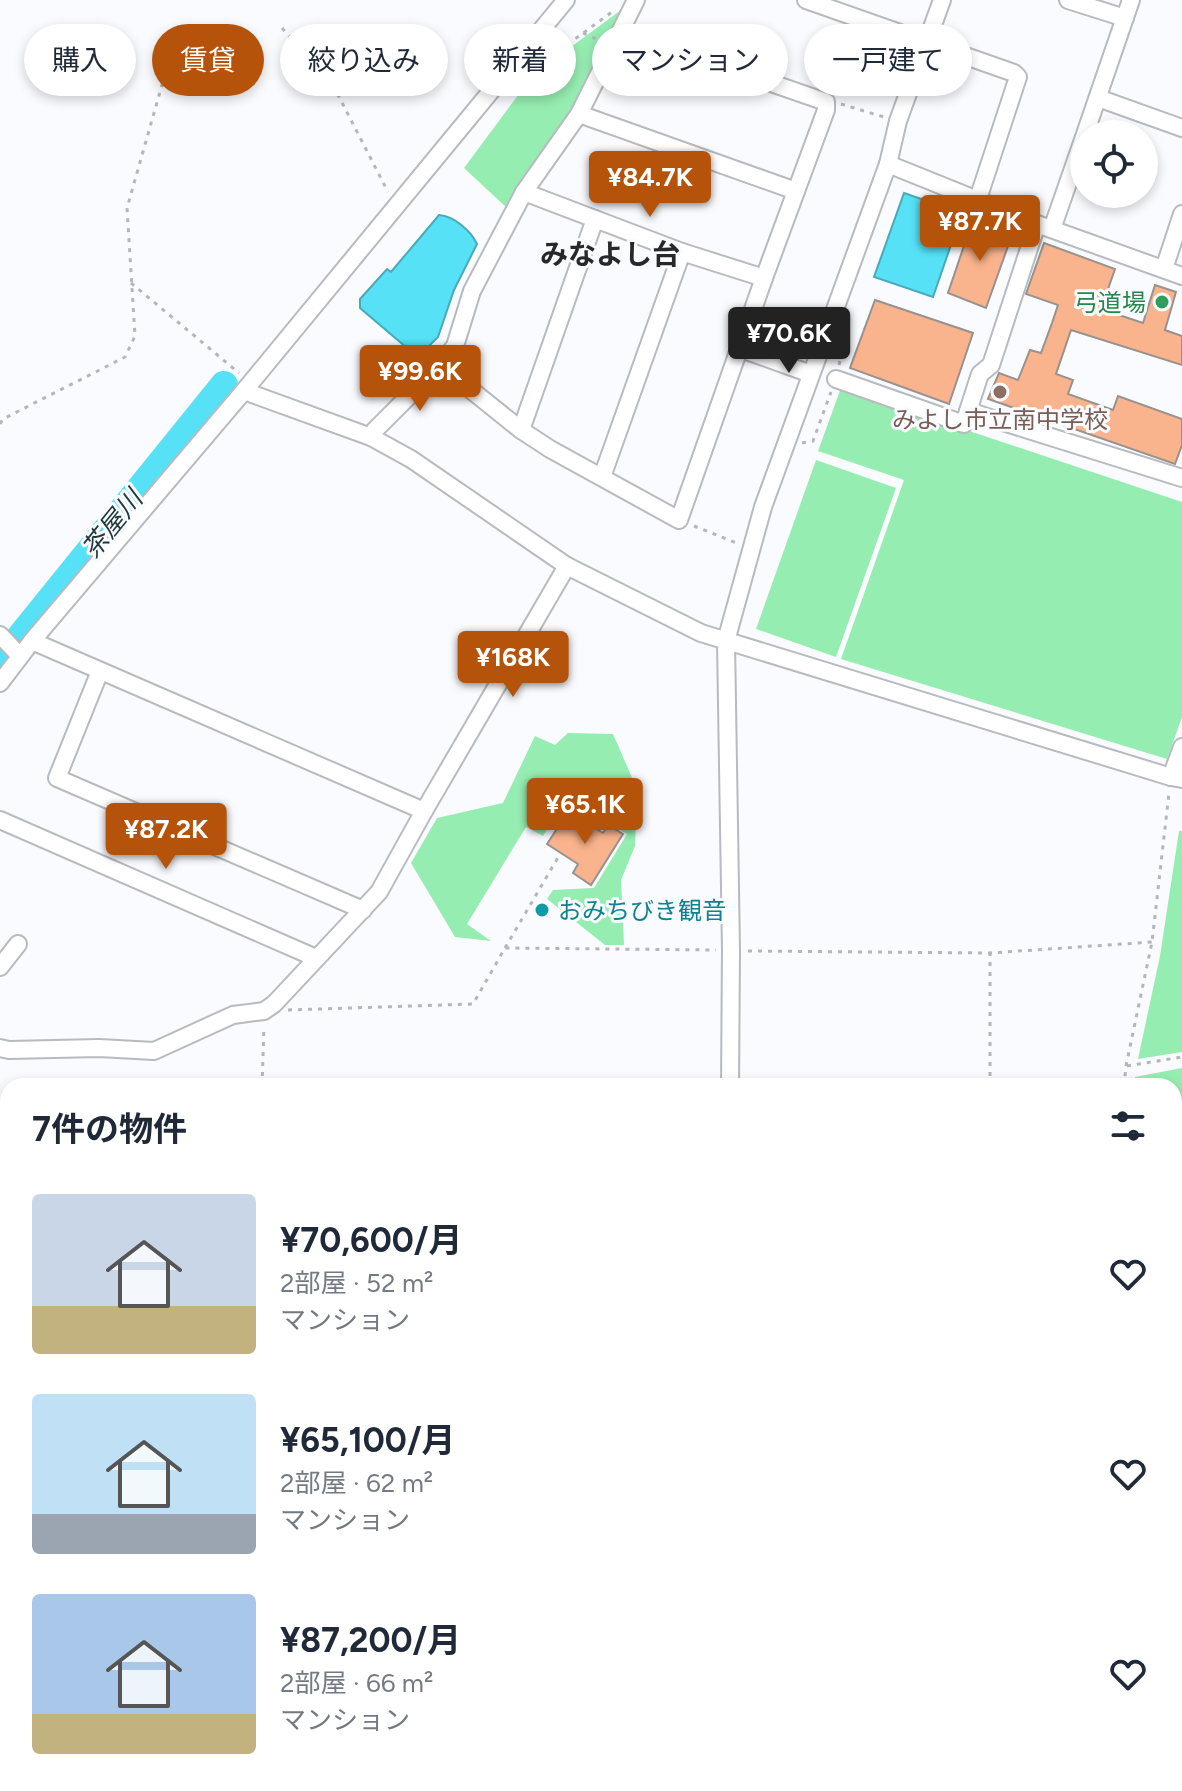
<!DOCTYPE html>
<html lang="ja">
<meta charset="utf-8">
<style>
:root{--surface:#fff;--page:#f2f2f3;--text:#1f2937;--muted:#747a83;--accent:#b45309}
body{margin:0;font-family:Figtree,"Noto Sans JP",sans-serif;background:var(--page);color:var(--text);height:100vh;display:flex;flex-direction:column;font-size:30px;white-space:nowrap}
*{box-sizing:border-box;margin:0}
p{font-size:26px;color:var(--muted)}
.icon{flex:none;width:44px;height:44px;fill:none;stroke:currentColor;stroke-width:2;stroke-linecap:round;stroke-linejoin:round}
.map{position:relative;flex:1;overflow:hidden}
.drawer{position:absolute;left:0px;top:1078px;width:1182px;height:714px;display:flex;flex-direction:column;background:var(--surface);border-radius:24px 24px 0 0;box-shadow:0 4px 12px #0003}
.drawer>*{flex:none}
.guide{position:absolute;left:24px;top:24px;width:1134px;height:72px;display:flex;gap:16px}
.tools{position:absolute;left:1070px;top:120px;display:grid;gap:16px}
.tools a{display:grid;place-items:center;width:88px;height:88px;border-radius:50%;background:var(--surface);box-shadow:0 4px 12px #0003;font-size:40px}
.price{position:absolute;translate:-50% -68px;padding:0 18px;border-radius:8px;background:var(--accent);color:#fff;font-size:26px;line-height:52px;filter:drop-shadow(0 2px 4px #0008)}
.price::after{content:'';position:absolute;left:50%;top:48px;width:24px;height:18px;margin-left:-12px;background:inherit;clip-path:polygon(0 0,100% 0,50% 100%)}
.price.on{background:#222;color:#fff}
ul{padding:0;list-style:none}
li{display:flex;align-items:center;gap:24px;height:200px;padding:0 32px}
li span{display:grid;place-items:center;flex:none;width:224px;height:160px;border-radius:8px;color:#555}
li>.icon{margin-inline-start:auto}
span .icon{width:96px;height:96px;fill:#fffc;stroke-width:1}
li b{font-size:34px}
h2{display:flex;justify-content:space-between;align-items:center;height:96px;padding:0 32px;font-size:34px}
.pill{padding:0 28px;border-radius:36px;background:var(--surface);box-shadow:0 4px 12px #0003;font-size:28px;line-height:72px}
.pill.on{background:var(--accent);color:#fff}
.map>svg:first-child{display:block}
.green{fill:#96edb1}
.water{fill:#56e1f6;stroke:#48aab9;stroke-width:2}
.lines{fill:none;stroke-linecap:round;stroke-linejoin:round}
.river{stroke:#56e1f6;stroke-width:28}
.building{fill:#fab48d;stroke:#97928f;stroke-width:2}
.minor-casing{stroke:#b7bbbf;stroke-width:20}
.path{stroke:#b4b6b9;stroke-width:3;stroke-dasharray:4 6;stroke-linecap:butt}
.minor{stroke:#fff;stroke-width:16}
.leisure-dot{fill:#2e9e5b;stroke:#f9fbfe;stroke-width:3}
.education-dot{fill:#8d6e63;stroke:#f9fbfe;stroke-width:3}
.culture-dot{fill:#0f9aa8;stroke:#f9fbfe;stroke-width:3}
.labels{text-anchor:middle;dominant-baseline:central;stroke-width:6;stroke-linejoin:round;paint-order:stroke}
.leisure-label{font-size:24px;fill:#27864d;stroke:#f9fbfe;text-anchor:end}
.education-label{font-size:24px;fill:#785e54;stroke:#f9fbfe}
.culture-label{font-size:24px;fill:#0d838f;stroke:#f9fbfe;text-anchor:start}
.water-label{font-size:26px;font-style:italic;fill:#1f363a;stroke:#f9fbfe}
.quarter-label{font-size:28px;font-weight:bold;fill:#27282a;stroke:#f9fbfe}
</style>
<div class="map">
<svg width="1182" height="1791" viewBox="0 0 1182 1791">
<rect width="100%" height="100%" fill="#f9fbfe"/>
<g class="green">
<polygon points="625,7 571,111 507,208 464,168 533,75"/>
<polygon points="841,388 1182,502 1182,717 1167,759 841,659 904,480 818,451"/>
<polygon points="816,460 896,488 836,657 756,629"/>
<polygon points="568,733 613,734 637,789 635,846 621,880 624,945 605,945 547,899 553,890 594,888 627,834 603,820 600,825 563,804 543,836 526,827 467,924 491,941 455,937 411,863 437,818 503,803 535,736 555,745"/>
<polygon points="1179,831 1182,831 1182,1052 1138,1059 1160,956"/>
<polygon points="1182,1068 1182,1128 1174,1129 1174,1086 1135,1086 1135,1077"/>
<polygon points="1182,1135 1182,1263 1174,1264 1174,1136"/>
<polygon points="1182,1325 1182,1436 1175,1437 1174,1326"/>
<polygon points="1182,1491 1182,1780 1174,1781 1174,1492"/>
</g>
<g class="water">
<polygon points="904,193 962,213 933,297 874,277"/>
<path d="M 439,215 C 454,216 471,231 477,244 L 454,290 L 438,337 L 422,353 L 414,354 L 360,308 L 360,299 L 387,269 L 391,272 Z"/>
</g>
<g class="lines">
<polyline class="river" points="0,662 224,385"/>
</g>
<g class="building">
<polygon points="973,219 1013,232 986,308 948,293"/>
<polygon points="1044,243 1115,269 1101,309 1143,323 1155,285 1176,292 1165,330 1182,336 1182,365 1071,330 1056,374 1073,380 1068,394 1113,410 1118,396 1182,419 1182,445 1175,464 988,399 999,373 1018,380 1030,350 1041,353 1052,323 1058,305 1026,294"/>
<polygon points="875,300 973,333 949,404 850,368"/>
<polygon points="568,812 603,833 608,825 623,834 591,885 573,873 578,864 547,844"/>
</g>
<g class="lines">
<defs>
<g id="minor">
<polyline points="806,0 1014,73 1018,77 978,199"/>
<polyline points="1068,0 1125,18"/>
<polyline points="621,31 826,102 826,110 764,278 679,520 550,449 521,430 440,365 455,346 472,291 524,192 579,114 636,0"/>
<polyline points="1098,98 1182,128"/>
<polyline points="579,114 796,191"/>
<polyline points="1085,134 1131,0"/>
<polyline points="888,164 898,121 942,0"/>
<polyline points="524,192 682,252 764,278"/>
<polyline points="1052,229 1084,137"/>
<polyline points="1164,269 1182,214"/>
<polyline points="741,349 811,374"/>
<polyline points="836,379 964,424 968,411 1182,478"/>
<polyline points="244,391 371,437 411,459 567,566 701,633 1171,777 1182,779"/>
<polyline points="968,411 980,374 991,365 1037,224"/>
<polyline points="521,430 595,219"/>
<polyline points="371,437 375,430 440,365"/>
<polyline points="602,477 682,252"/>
<polyline points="0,635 20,656"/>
<polyline points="32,641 424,811"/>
<polyline points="100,671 57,778 363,910"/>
<polyline points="0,683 32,641 244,391 566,0"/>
<polyline points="1171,777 1182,747"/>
<polyline points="0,820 316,958"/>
<polyline points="0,967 18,944"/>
<polyline points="0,1048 9,1050 99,1048 154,1051 233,1015 264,1011 274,1004 379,892 424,811 567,566"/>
<polyline points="730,1086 731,950 726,641 763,507 888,164 1037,224 1182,276"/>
<polyline points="0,1297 8,1302"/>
<polyline points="0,1379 8,1373"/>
<polyline points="0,1518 8,1513"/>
<polyline points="732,1791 732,1784"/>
</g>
</defs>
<use href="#minor" class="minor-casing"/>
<g class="path">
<polyline points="282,28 301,49 317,54 388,192"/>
<polyline points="583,33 598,40"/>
<polyline points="527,74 612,12"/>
<polyline points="841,104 884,117"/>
<polyline points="131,283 239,373"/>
<polyline points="839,365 848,331 846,327"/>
<polyline points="0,424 3,419 125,357 135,336 127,208 179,25"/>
<polyline points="802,443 813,441 831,392"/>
<polyline points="694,526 739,544"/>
<polyline points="505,948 560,854"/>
<polyline points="748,951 990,953 1152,942"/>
<polyline points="288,1010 473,1004 505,948 716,950"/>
<polyline points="1127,1066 1182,1057"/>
<polyline points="262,1086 264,1026"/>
<polyline points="990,1086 990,954"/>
<polyline points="1124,1086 1126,1066 1152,942 1169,793"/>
<polyline points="1174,1317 1182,1316"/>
<polyline points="0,1623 8,1623"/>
<polyline points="54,1784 55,1791"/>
<polyline points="263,1784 263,1791"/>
<polyline points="995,1791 995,1784"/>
<polyline points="1115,1791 1116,1784"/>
</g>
<use href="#minor" class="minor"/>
</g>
<circle class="leisure-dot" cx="1162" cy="302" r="8"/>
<circle class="education-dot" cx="1000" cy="392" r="8"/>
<circle class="culture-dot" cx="542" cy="910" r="8"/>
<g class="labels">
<g class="leisure-label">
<text x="1146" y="302">弓道場</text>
</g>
<g class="education-label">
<text x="1000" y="419">みよし市立南中学校</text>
</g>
<g class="culture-label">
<text x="558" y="910">おみちびき観音</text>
</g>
<g class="water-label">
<text transform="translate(112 524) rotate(-51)">茶屋川</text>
</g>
<g class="quarter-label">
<text x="610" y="254">みなよし台</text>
</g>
</g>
</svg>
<div class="tools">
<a><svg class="icon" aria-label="locate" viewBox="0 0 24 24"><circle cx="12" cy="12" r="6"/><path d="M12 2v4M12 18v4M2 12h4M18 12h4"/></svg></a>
</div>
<b class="price" style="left:650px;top:219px">¥84.7K</b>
<b class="price" style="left:980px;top:263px">¥87.7K</b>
<b class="price on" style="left:789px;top:375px">¥70.6K</b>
<b class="price" style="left:420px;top:413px">¥99.6K</b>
<b class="price" style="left:513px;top:699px">¥168K</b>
<b class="price" style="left:585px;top:846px">¥65.1K</b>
<b class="price" style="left:166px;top:871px">¥87.2K</b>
<div class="guide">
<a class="pill">購入</a>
<a class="pill on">賃貸</a>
<a class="pill">絞り込み</a>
<a class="pill">新着</a>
<a class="pill">マンション</a>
<a class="pill">一戸建て</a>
</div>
<section class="drawer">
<h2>7件の物件<svg class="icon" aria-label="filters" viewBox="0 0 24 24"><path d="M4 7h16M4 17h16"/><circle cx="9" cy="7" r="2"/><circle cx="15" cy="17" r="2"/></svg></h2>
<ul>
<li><span style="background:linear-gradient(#c9d6e8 70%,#c2b280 0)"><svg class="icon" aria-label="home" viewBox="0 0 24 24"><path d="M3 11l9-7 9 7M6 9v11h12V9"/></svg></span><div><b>¥70,600/月</b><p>2部屋 · 52 m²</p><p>マンション</p></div><svg class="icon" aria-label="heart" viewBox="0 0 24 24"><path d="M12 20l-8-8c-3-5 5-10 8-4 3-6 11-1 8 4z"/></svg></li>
<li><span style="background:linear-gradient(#bfe0f5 75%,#9aa5b1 0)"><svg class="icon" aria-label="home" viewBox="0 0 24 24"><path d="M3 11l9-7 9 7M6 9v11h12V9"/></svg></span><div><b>¥65,100/月</b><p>2部屋 · 62 m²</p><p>マンション</p></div><svg class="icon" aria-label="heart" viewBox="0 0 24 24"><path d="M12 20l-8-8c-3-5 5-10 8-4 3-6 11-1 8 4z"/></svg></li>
<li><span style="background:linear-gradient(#a9c7e8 75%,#c2b280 0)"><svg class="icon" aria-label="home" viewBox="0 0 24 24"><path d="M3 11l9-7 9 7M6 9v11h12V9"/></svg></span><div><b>¥87,200/月</b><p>2部屋 · 66 m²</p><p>マンション</p></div><svg class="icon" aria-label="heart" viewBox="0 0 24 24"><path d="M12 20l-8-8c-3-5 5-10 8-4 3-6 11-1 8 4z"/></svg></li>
</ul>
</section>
</div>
